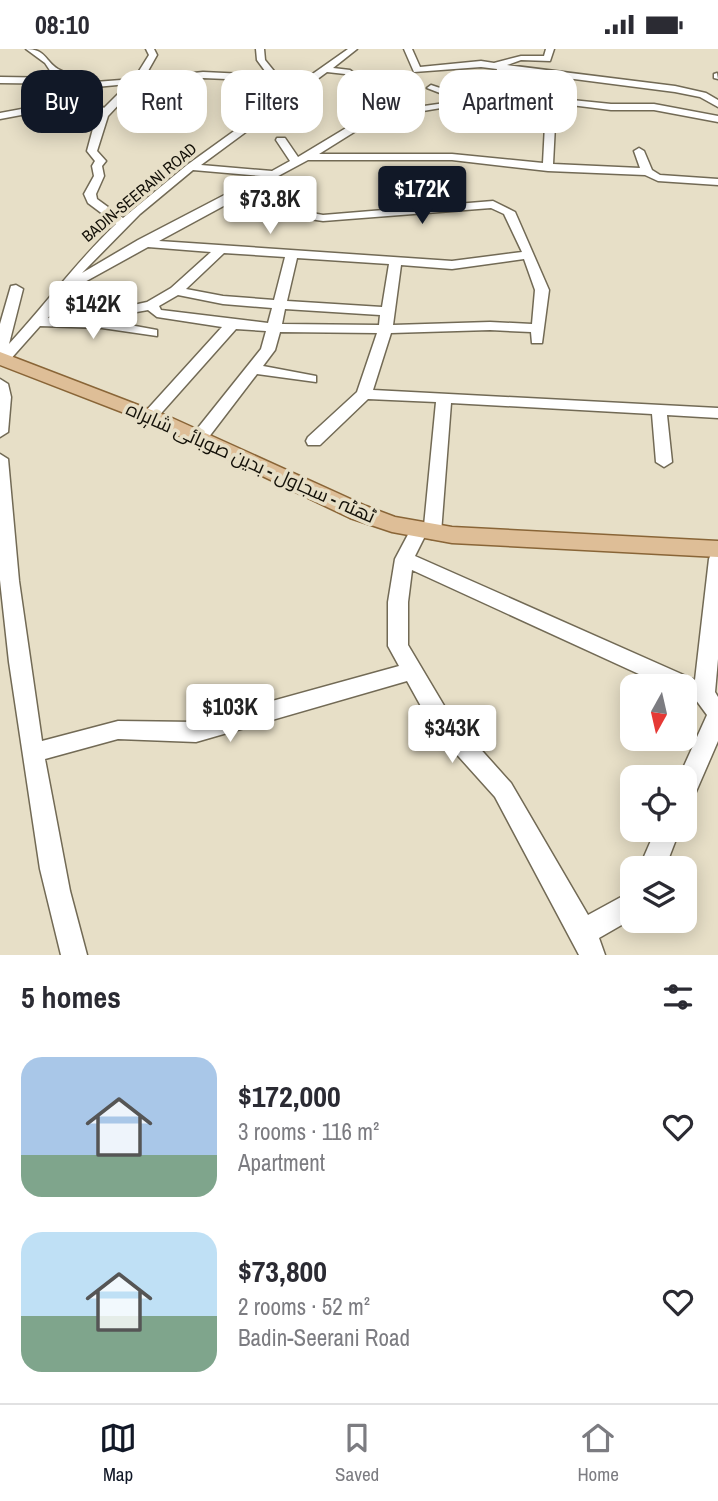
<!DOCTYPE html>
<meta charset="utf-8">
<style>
:root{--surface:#fff;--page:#f2f2f3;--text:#2b2b33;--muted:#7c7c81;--line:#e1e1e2;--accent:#111827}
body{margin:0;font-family:"Archivo Narrow",Cairo,sans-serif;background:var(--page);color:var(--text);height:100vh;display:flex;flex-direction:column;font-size:26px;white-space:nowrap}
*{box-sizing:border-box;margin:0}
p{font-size:23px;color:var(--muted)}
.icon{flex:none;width:38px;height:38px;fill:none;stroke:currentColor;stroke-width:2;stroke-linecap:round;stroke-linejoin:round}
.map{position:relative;height:906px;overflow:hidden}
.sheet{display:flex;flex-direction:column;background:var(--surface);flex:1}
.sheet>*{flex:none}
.top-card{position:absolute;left:21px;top:21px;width:677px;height:63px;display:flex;gap:14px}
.needle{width:46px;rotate:188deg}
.controls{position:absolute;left:620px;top:625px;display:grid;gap:14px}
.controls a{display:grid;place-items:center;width:77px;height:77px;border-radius:14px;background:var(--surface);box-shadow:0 4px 18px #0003;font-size:35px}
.price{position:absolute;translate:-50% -60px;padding:0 16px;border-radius:7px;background:#fff;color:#222;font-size:23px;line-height:46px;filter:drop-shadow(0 2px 4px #0008)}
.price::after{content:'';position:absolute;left:50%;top:42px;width:21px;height:16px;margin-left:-10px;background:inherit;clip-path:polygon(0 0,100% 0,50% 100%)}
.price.on{background:var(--accent);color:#fff}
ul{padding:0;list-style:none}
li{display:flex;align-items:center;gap:21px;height:175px;padding:0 21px}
li span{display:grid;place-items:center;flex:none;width:196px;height:140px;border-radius:21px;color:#555}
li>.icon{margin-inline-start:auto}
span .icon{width:84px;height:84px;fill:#fffc;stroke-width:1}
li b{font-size:30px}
h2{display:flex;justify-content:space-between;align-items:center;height:84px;padding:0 21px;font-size:30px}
.tag{padding:0 24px;border-radius:21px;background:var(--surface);box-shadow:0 4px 18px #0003;font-size:24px;line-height:63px}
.tag.on{background:var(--accent);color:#fff}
.status{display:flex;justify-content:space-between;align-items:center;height:49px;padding:0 35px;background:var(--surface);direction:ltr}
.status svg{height:19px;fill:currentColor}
.tabs{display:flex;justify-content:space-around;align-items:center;height:98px;border-top:2px solid var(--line);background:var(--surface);font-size:19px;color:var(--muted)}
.tabs a{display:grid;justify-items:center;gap:4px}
.tabs .on{color:var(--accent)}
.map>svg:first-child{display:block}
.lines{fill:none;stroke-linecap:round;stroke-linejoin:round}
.minor-casing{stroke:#726a55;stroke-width:3}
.major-casing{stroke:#896537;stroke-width:3}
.minor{fill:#fff;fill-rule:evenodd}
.major{fill:#debe97;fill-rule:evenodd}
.labels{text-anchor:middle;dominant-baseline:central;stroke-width:7;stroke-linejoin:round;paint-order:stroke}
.far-street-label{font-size:16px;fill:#131008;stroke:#e7dfc7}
.street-label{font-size:19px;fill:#131008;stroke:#e7dfc7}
</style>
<div class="status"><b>08:10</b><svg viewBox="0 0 49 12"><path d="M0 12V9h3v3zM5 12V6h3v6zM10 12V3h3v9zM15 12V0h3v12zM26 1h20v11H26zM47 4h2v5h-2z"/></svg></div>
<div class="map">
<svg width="718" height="906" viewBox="0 0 718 906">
<rect width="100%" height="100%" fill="#e7dfc7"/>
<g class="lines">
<defs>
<g id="minor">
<path d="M 26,0 C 46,0 45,12 58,20 C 67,25 75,25 82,34 L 134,30 L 149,6 L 146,0 L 154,0 L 157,6 L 144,29 L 203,23 L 268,26 L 257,11 L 256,0 L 264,0 L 265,11 L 278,27 L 304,31 L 348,0 L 357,0 L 333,19 L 350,21 L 358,27 L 410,27 L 414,30 L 410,33 L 356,33 L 345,25 L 327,23 L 201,116 L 272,122 L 290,112 L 276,91 L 277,89 L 285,89 L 298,108 L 366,67 L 345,58 L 345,54 L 375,64 L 452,53 L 458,51 L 427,39 L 431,36 L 467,48 C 478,42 483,32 495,28 L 497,20 L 481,18 L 414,23 L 404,0 L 412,0 L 420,18 L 481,12 L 494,14 L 521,7 L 544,7 L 546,0 L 554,0 L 550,12 L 521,11 L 507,16 L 675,37 L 706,44 L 718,51 L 718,58 L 700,48 L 675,43 L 505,21 L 502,31 C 489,36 482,46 471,54 L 375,70 L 319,105 L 452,105 L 543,114 L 545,76 L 550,73 L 555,76 L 553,115 L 640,119 L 634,102 L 639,99 L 644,102 L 652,121 L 660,126 L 718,130 L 718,136 L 658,132 L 645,126 L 548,122 L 452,111 L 308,111 L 252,141 L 301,146 L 308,151 L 312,164 L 323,166 L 493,152 L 515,163 L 549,241 L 542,294 L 532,294 L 531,283 L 490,281 L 391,284 L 373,341 L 718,359 L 718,369 L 667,366 L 672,413 L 664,418 L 656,413 L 652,365 L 451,354 L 441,484 L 432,490 L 425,487 L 415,507 L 695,631 L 709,510 L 711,505 L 718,503 L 718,610 L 715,643 L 718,648 L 718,692 L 692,752 L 684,755 L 684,728 L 679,728 L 707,666 L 696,651 L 684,646 L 684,637 L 665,637 L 412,521 L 408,553 L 408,596 L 449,665 L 511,734 L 588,866 L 632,842 L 632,870 L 599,889 L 605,906 L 579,906 L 495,748 L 433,679 L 407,632 L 196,693 L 118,690 L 45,710 L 70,842 L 87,906 L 61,906 L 40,820 L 9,613 L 0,531 L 0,405 L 8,410 L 19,532 L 42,692 L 118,672 L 196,673 L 399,617 L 388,597 L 388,553 L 395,510 L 412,478 L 424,477 L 436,353 L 368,350 L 320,396 L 308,396 L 306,392 L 308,388 L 357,343 L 377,284 L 280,283 L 275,301 L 263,317 L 316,327 L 316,333 L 257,325 L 205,393 L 193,393 L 191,389 L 193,385 L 261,300 L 266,282 L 236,280 L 156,370 L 144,370 L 142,367 L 144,364 L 222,278 L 157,268 L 148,261 L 131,264 L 119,274 L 157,281 L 157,287 L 102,279 L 40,277 L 8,313 L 0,314 L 0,275 L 11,237 L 16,236 L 23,240 L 9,295 C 46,255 77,212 116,175 L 88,154 L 84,145 L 94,127 L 92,117 L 95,112 L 87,102 L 94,76 L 100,65 L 85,54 L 0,70 L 0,64 L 81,49 L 73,35 L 0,34 L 0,28 L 67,29 L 51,23 L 45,14 ZM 203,29 L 275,32 L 298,36 L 187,116 L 123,169 L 97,150 L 96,145 L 104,127 L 102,117 L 106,112 L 97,102 L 108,67 L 139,34 ZM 128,35 L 104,59 L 91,49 L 85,39 ZM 193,121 L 261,127 L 138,191 L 82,224 L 140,165 ZM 242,147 L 294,151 L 303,169 L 323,172 L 491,159 L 504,165 L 522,203 L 452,212 L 159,192 ZM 148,198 L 211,203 L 171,239 L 147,253 L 129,257 L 105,244 L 72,240 ZM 224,204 L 285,208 L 274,251 L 223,247 L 186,240 ZM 297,209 L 389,215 L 382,258 L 287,252 ZM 524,210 L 535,241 L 532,275 L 490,273 L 393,276 L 401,216 L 452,220 ZM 178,246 L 223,255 L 272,259 L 268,274 L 161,261 L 159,257 ZM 64,247 L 97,251 L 118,261 L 104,271 L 48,269 ZM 285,260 L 380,266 L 379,276 L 282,275 Z"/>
<polygon points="717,24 718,30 714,29 714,25"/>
<polygon points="557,30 561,33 562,50 611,55 654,55 718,67 718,73 654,61 611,61 555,54 553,33"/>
<polygon points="0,330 8,335 11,348 8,383 0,388"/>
<polygon points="656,780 680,780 665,819 639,819"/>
</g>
<polygon id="major" points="0,303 172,369 366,457 395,468 452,478 718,492 718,508 452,494 392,483 350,469 158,377 0,316"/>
</defs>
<use href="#minor" class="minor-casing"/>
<use href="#major" class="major-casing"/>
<use href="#minor" class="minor"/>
<use href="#major" class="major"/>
</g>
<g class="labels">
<g class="far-street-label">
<text transform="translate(139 143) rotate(-40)">BADIN-SEERANI ROAD</text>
</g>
<g class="street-label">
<text transform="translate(251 413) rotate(24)">ٹھٹہ - سجاول - بدین صوبائی شاہراہ</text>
</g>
</g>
</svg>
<div class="controls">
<a><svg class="needle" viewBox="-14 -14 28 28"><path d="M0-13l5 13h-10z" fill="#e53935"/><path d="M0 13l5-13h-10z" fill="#7c7c81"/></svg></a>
<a><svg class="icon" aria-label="locate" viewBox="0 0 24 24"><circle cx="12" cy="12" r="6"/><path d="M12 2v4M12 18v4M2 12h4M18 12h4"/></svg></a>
<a><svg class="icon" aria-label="layers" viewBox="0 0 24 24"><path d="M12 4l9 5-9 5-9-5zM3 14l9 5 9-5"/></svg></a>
</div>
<b class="price on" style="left:422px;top:177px">$172K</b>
<b class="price" style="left:270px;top:187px">$73.8K</b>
<b class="price" style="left:93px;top:292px">$142K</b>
<b class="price" style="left:230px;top:695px">$103K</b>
<b class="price" style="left:452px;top:716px">$343K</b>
<div class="top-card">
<a class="tag on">Buy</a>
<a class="tag">Rent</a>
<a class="tag">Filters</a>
<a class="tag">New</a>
<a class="tag">Apartment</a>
</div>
</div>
<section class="sheet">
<h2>5 homes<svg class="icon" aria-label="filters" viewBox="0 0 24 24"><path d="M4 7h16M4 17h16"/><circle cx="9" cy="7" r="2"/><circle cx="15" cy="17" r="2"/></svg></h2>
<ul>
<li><span style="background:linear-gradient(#a9c7e8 70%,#7fa58c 0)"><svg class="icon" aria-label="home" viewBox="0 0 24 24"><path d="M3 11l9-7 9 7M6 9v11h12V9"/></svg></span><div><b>$172,000</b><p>3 rooms · 116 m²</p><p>Apartment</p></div><svg class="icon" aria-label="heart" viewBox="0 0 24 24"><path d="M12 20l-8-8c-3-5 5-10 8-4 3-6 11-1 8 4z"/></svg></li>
<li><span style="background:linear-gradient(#bfe0f5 60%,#7fa58c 0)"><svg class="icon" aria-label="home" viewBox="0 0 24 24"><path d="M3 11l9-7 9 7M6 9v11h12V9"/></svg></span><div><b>$73,800</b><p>2 rooms · 52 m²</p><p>Badin-Seerani Road</p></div><svg class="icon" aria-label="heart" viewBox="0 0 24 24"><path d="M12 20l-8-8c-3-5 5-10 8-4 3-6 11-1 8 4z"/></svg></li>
</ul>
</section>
<nav class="tabs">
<a class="on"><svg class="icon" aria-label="map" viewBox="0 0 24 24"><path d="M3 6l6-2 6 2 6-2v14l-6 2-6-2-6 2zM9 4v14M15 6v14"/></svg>Map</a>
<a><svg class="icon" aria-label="saved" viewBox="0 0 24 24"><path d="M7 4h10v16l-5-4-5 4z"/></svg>Saved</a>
<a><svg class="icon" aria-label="home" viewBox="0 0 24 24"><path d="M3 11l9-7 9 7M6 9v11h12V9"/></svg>Home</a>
</nav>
